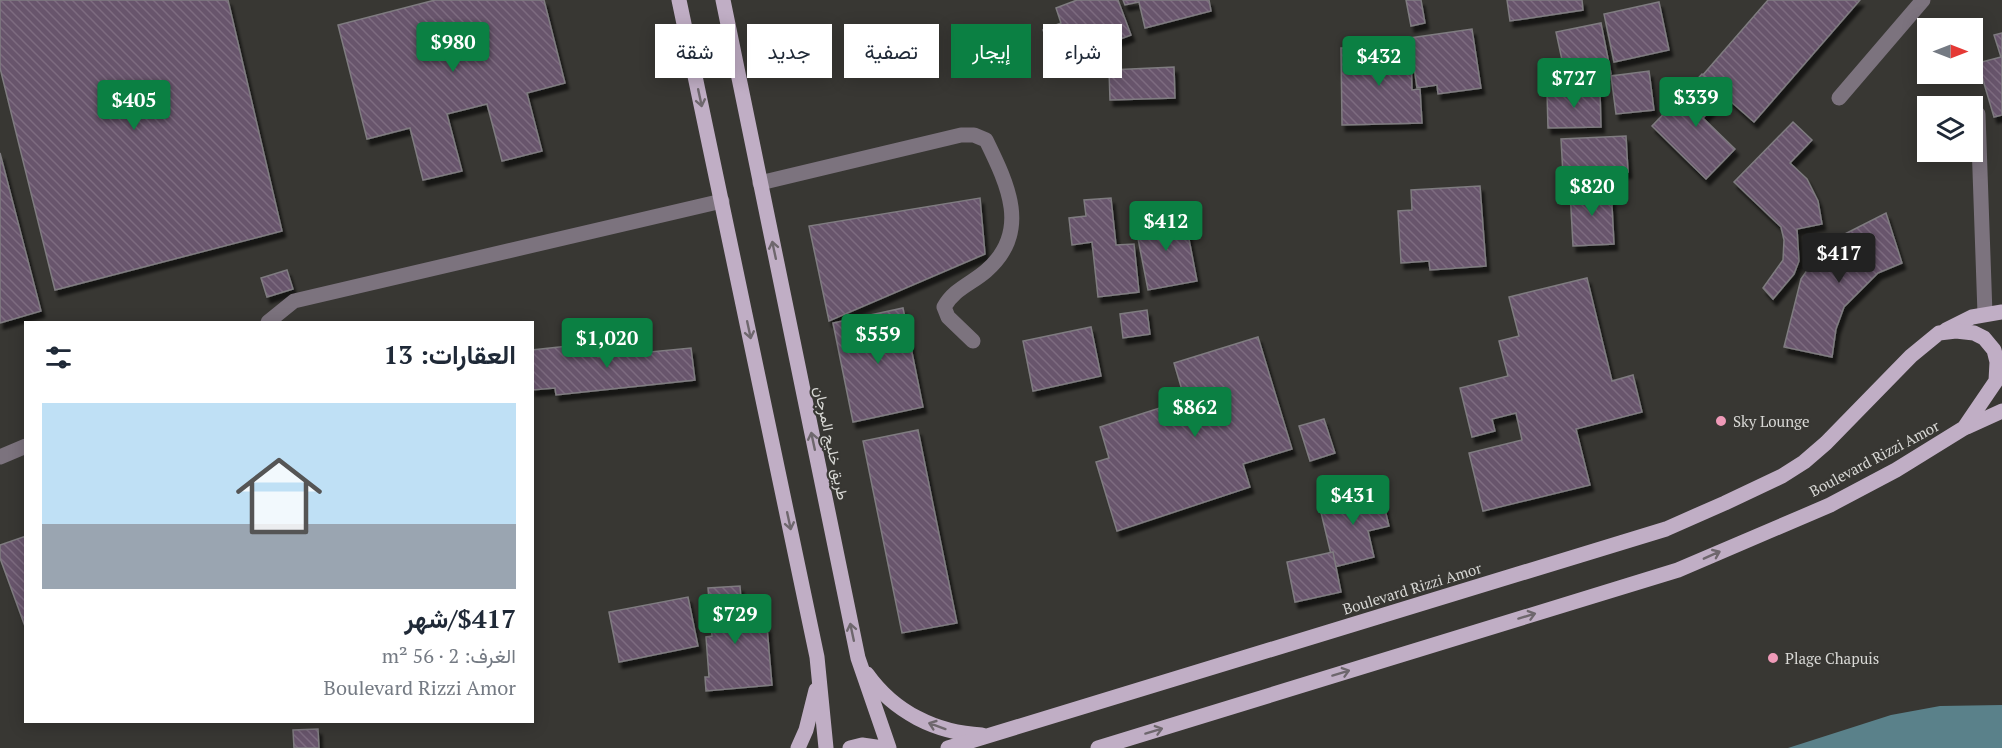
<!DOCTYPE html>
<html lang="ar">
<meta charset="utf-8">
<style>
:root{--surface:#fff;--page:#f6f6f7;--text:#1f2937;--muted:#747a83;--line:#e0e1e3;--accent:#0b8043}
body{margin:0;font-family:"PT Serif",Vazirmatn,serif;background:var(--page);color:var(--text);direction:rtl;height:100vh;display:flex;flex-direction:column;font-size:22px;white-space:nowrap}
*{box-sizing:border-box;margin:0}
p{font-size:20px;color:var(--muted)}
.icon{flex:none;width:33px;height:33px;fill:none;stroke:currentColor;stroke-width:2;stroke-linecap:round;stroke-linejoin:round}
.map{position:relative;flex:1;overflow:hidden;direction:ltr}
.drawer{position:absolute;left:24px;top:321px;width:510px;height:402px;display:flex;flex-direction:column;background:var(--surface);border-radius:0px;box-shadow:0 3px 15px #0003;direction:rtl}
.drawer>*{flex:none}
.banner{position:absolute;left:552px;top:24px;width:570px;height:54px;direction:rtl;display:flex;gap:12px}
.needle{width:39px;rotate:90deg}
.tools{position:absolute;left:1917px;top:18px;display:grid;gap:12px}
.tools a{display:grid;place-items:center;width:66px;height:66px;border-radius:0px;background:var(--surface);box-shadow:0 3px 15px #0003;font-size:30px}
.price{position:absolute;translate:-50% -51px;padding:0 14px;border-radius:6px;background:var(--accent);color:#fff;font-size:20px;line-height:39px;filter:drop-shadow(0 2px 3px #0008)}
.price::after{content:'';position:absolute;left:50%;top:36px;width:18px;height:14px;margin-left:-9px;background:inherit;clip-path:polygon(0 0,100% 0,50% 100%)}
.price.active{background:#222;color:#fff}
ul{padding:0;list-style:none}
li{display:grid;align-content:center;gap:12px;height:318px;padding:0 18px}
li+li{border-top:2px solid var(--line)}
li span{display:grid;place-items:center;height:186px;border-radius:0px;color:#555}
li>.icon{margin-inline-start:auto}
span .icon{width:108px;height:108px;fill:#fffc;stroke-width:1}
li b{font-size:26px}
h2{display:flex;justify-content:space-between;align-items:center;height:72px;padding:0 18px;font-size:26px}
.chip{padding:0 21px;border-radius:0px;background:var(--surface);box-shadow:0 3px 15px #0003;font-size:21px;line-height:54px}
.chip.active{background:var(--accent);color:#fff}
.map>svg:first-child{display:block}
.water{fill:#5a818a}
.building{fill:url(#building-back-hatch);stroke:#7f7c80;stroke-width:1.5;filter:url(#shadow)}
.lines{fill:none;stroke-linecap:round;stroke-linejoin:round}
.minor{stroke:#7c737e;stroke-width:15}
.major{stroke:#c0aec5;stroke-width:15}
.oneway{stroke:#6e676d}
.poi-dot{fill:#ef9ab8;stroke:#383733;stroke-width:2}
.labels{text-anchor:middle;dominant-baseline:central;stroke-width:4.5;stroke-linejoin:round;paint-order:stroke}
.poi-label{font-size:15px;fill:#d8d8d5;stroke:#383733;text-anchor:start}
.street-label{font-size:15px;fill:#d8d8d5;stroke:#383733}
</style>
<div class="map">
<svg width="2002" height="748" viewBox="0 0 2002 748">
<defs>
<pattern id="building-back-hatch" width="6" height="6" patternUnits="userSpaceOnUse" patternTransform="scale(1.5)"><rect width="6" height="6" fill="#68546c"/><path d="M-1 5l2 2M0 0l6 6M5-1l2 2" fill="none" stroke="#7d6c80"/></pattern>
<filter id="shadow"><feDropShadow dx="3.5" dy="6" stdDeviation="1.5" flood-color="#0009"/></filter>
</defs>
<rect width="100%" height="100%" fill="#383733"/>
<polygon class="water" points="2002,705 2002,748 1788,748 1891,715 1940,706"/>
<g class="building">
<polygon points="0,0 228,0 282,231 55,290 0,68"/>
<polygon points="435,0 544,0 565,83 527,93 542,151 502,161 487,104 447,114 462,171 423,180 410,128 367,139 338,25"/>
<polygon points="1077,0 1118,0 1131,35 1055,63 1043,30 1061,23 1056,8"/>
<polygon points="1123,0 1209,0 1211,11 1145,28 1139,2 1125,5"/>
<polygon points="1406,0 1421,0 1425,23 1411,26"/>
<polygon points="1507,0 1582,0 1583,10 1510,21"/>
<polygon points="1768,0 1860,0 1754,122 1702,76"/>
<polygon points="1659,2 1669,50 1614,62 1604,14"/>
<polygon points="1601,23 1611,74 1567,83 1556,32"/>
<polygon points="1472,29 1481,88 1438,94 1437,85 1417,88 1410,38"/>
<polygon points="2002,33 2002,115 1994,117 1978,63 2001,57 1994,35"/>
<polygon points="1411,47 1412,90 1420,89 1422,123 1342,125 1341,48"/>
<polygon points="1174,67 1175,98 1110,100 1109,70"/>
<polygon points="1649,71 1654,110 1616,114 1611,76"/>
<polygon points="1702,74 1724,96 1703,118 1735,149 1706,179 1652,126"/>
<polygon points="1600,91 1601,127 1548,128 1547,92"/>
<polygon points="1793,122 1812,140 1790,163 1807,179 1818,201 1822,224 1797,229 1799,261 1794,274 1773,299 1763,288 1783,260 1784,240 1781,227 1734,182"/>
<polygon points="1626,136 1628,172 1563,175 1561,139"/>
<polygon points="0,153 41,311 0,323"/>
<polygon points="1480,186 1486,266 1430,270 1429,261 1401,263 1398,211 1412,210 1411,190"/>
<polygon points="1611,187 1614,244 1573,246 1570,190"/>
<polygon points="980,198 985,254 829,321 809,226"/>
<polygon points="1111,198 1116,245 1134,244 1139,292 1098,297 1092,242 1072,245 1069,218 1086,216 1084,200"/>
<polygon points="1184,213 1197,281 1148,290 1135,223"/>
<polygon points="1886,213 1902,263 1878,273 1844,307 1836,329 1832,357 1784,347 1801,279 1817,256 1841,236"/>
<polygon points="287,270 293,289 267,297 261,278"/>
<polygon points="1587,278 1612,381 1633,375 1642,412 1576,429 1590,485 1483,511 1469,453 1522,440 1516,413 1492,419 1495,431 1472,437 1460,388 1508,376 1499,341 1519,336 1509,297"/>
<polygon points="903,308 923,407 853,422 833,323"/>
<polygon points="1147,310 1150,334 1123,338 1120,314"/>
<polygon points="1091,327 1101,376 1033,391 1023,341"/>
<polygon points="1258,337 1292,449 1243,464 1250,487 1117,531 1096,462 1109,458 1100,427 1185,400 1174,363"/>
<polygon points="596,343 598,357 691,348 695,380 556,395 555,388 532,390 532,350"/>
<polygon points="1324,419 1335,453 1310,461 1299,426"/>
<polygon points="918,430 957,623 902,633 863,441"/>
<polygon points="1380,489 1389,526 1368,531 1374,557 1334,567 1319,504"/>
<polygon points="26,536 26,629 0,558 0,545"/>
<polygon points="1333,552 1341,592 1295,602 1287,562"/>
<polygon points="740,586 743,629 767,627 772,685 706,691 705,677 709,677 706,637 712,636 708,588"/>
<polygon points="688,597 698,646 619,662 609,612"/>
<polygon points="318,729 319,748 294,748 293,730"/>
</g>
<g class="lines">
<g class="minor">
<polyline points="1839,98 1923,0"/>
<polyline points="1978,114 1985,314"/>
<path d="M 760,183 L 961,135 L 974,135 L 986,140 C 1008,185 1031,232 986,271 C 971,284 954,289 944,307 L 948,317 L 973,341"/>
<polyline points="268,322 294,301 722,201"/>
<polyline points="0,457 26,446"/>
</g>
<g class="major">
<polyline points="679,0 817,657 826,748"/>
<polyline points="723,0 858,658 889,748"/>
<polyline points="1946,330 1972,317 2002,312"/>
<polyline points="1967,427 2002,411"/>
<path d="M 867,674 C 894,712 936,733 982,735"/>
<polyline points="798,748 806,730 816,690"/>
<polyline points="850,748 862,745 883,748"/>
<polyline points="948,748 1666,529 1725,503 1782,476 1804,462 1826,443 1911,356 1939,333 1956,331 1974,333 1984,338 1994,350 1997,362 1996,381 1964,428 1896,470 1830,505 1678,570 1098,748"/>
</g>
</g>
<defs><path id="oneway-shaft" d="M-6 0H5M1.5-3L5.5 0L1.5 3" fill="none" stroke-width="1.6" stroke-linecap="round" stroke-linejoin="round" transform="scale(1.5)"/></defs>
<g class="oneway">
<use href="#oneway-shaft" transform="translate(700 98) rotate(78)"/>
<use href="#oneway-shaft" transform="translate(774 250) rotate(-102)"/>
<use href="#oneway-shaft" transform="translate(749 330) rotate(78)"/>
<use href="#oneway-shaft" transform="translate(813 441) rotate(-102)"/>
<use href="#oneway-shaft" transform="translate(789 521) rotate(78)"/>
<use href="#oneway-shaft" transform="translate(1712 555) rotate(-24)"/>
<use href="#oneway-shaft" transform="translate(1527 616) rotate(-17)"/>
<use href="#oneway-shaft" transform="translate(852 632) rotate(-102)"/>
<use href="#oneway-shaft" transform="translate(1341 673) rotate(-17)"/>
<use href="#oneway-shaft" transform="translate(937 726) rotate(-160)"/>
<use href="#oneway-shaft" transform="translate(1154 731) rotate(-17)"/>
</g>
<g class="poi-dot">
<circle cx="1721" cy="421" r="6"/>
<circle cx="1773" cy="658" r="6"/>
</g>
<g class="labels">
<g class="poi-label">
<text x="1733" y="421">Sky Lounge</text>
<text x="1785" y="658">Plage Chapuis</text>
</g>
<g class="street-label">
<text transform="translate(832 443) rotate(78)">طريق خليج المرجان</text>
<text transform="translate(1874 458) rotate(-28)">Boulevard Rizzi Amor</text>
<text transform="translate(1412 588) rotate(-17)">Boulevard Rizzi Amor</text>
</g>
</g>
</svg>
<div class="tools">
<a><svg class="needle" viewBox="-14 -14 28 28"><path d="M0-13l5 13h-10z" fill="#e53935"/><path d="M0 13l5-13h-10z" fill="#747a83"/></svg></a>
<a><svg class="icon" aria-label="layers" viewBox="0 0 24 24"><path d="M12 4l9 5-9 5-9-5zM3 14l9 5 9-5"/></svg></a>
</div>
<b class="price" style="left:453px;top:73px">$980</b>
<b class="price" style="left:1379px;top:87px">$432</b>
<b class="price" style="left:1574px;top:109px">$727</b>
<b class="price" style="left:1696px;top:128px">$339</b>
<b class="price" style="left:134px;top:131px">$405</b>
<b class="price" style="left:1592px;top:217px">$820</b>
<b class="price" style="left:1166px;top:252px">$412</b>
<b class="price active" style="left:1839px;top:284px">$417</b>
<b class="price" style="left:878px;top:365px">$559</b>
<b class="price" style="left:607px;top:369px">$1,020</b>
<b class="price" style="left:1195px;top:438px">$862</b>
<b class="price" style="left:1353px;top:526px">$431</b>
<b class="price" style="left:735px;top:645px">$729</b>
<div class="banner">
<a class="chip">شراء</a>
<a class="chip active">إيجار</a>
<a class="chip">تصفية</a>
<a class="chip">جديد</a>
<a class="chip">شقة</a>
</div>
<section class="drawer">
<h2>العقارات: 13<svg class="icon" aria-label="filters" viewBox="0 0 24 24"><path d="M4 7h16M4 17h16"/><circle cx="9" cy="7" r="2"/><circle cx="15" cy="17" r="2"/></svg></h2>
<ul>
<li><span style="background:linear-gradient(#bfe0f5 65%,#9aa5b1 0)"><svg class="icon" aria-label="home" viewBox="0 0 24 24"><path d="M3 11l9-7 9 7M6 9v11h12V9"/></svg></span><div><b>$417/شهر</b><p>الغرف: 2 · 56 m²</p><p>Boulevard Rizzi Amor</p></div></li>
</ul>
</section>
</div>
